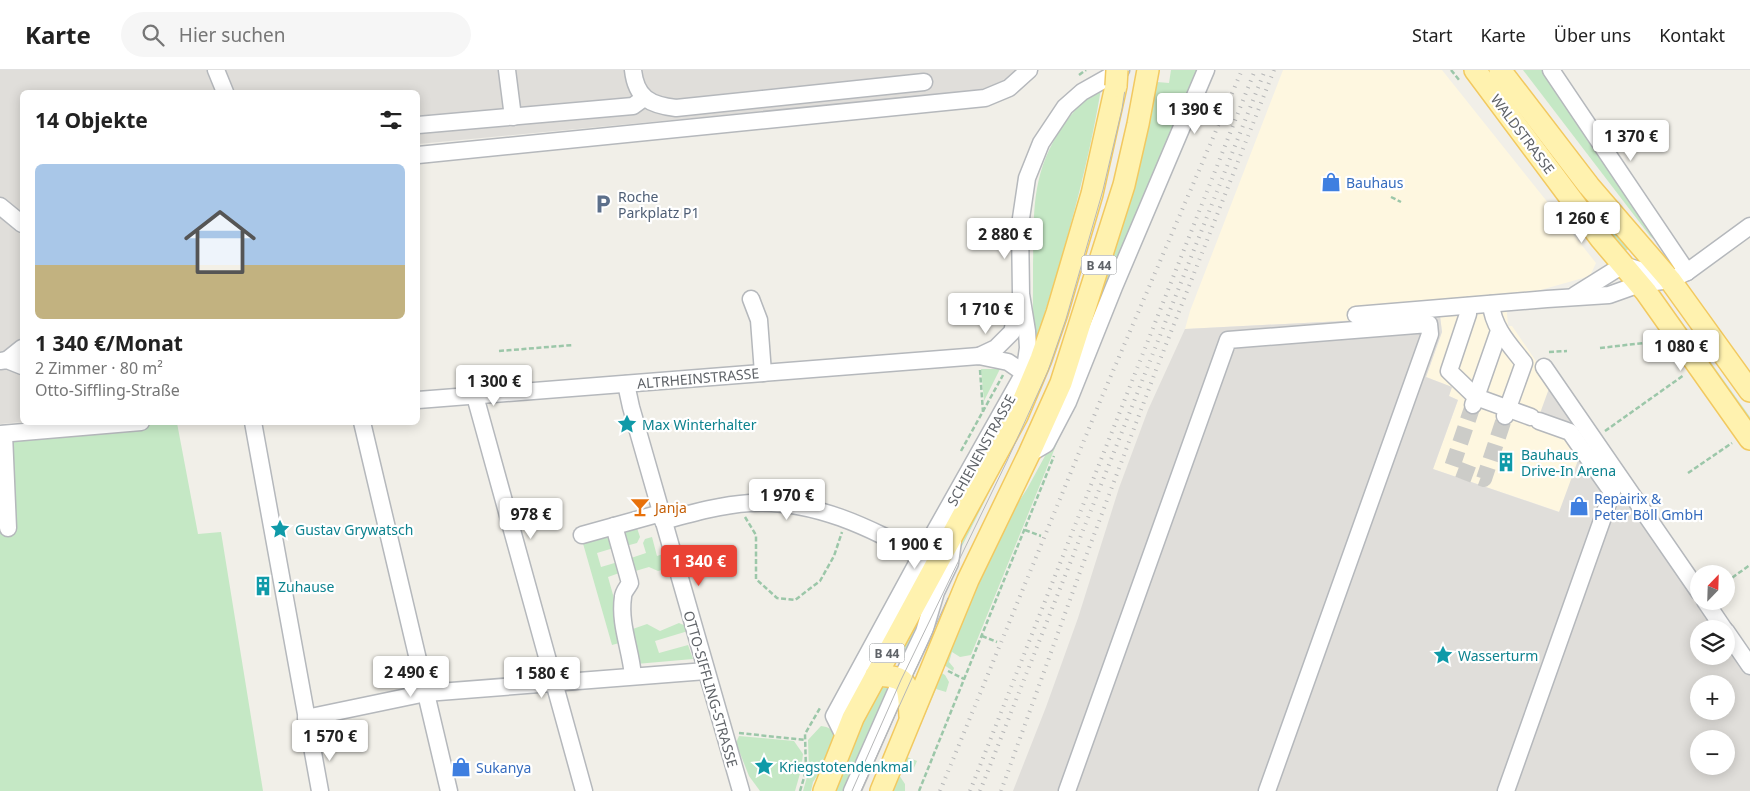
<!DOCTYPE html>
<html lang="de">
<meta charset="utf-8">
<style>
:root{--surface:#fff;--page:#f6f6f6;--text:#222;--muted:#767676;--line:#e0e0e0;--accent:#ea4335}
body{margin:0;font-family:"Noto Sans",sans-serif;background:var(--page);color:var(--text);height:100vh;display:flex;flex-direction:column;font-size:19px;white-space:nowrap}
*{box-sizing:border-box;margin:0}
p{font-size:16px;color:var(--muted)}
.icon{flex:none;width:28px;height:28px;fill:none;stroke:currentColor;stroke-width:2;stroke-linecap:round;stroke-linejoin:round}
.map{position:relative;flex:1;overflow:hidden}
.panel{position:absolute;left:20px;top:20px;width:400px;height:335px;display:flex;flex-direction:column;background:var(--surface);border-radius:8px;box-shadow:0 2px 12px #0003}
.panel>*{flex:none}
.needle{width:32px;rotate:23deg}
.tools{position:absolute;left:1690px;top:495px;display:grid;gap:10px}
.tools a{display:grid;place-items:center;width:45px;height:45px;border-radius:50%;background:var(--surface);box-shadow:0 2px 12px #0003;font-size:25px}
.price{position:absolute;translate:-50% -42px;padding:0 11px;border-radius:5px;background:#fff;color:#222;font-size:16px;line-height:32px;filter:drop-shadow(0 1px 2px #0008)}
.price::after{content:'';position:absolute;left:50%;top:30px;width:15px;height:11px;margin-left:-8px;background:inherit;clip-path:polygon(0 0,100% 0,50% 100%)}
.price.active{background:var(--accent);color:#fff}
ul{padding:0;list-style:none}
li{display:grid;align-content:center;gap:10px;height:265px;padding:0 15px}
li+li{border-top:1px solid var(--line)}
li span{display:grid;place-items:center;height:155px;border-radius:8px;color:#555}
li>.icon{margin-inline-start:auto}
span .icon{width:90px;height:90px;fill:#fffc;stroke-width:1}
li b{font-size:21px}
h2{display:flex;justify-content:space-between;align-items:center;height:60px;padding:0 15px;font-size:21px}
header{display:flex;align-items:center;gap:30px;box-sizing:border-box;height:70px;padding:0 25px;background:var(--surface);border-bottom:1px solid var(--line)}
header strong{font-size:24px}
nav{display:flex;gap:28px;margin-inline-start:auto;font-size:18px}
.search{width:350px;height:45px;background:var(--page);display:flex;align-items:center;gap:12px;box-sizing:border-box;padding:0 18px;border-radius:28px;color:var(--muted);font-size:19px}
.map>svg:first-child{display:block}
.commercial{fill:#fef7e0}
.industrial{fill:#e0deda;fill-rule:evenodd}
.green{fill:#c5e8c5}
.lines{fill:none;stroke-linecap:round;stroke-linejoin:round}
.minor-tunnel{stroke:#ccccc8;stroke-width:16;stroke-dasharray:16 8;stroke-linecap:butt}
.minor-casing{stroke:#b5b8bc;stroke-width:19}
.major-casing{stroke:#f2c960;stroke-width:24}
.path{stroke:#9cc7a9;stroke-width:2.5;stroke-dasharray:5 2.5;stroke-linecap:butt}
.minor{stroke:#fff;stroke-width:16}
.major{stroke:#fff2af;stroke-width:21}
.tram{stroke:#b6b7b8;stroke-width:1}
.rail{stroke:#b6b7b8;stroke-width:4;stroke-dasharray:1 6;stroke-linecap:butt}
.major-bridge-casing{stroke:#f2c960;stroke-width:24;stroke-linecap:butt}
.major-bridge{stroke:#fff2af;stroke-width:21}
.labels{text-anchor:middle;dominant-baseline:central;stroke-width:4.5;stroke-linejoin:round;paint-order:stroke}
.shield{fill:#fff;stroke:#8f9295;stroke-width:1}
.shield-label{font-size:12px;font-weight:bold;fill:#5f6368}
.street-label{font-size:14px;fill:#5f6368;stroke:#fff}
.shop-label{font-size:14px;fill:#366cbe;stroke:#fff;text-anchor:start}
.service-label{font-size:14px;fill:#4e5e75;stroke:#fff;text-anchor:start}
.culture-label{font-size:14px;fill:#0d838f;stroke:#fff;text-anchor:start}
.food-label{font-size:14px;fill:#c56008;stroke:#fff;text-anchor:start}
</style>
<header>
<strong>Karte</strong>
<div class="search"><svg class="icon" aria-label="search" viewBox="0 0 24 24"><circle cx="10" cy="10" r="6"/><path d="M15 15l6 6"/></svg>Hier suchen</div>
<nav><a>Start</a><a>Karte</a><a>Über uns</a><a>Kontakt</a></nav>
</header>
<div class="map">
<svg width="1750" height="721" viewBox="0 0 1750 721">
<rect width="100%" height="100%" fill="#f1efe8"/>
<polygon class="commercial" points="1283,0 1442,0 1596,193 1590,206 1506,230 1508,256 1512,256 1551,313 1568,369 1580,385 1560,442 1433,399 1458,330 1449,326 1452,317 1426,307 1442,262 1440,246 1185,259 1190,241"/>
<g class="industrial">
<polygon points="0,0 1016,0 1006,11 980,21 418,74 418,22 22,22 22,352 0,354"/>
<path d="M 1440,246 L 1442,262 L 1426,307 L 1452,317 L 1449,326 L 1458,330 L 1433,399 L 1559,442 L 1580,385 L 1568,369 L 1535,357 L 1551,313 L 1721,559 L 1699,559 L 1699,586 L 1726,586 L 1726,567 L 1750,602 L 1750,721 L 1013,721 L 1046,637 L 1078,548 L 1119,418 L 1148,340 L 1185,259 ZM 1699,614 L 1726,614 L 1726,641 L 1699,641 ZM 1699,669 L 1726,669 L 1726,696 L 1699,696 Z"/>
</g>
<g class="green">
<polygon points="1171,0 1197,0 1196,9 1079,288 1157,12 1169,13"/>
<polygon points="1484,0 1489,0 1629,179 1625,181 1618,173"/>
<polygon points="1523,0 1542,0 1666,180 1650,166"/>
<path d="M 1101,19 C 1086,109 1060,196 1032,283 C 1033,254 1033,224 1033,195 C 1034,141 1031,102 1063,56 C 1074,40 1085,28 1101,19 Z"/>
<polygon points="1652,217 1679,248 1750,347 1750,354"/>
<polygon points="981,299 1000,299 984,331"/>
<polygon points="82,353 177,353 198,464 221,462 263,721 0,721 0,370"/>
<polygon points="1058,362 1061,363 971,585 960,587 952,582 949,592 954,598 953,601 941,593 996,466 1027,419"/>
<polygon points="1003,386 1006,389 959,482 972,444"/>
<polygon points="636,455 640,467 637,473 622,477 617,460"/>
<polygon points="613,461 617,477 597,483 601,497 618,492 622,502 608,507 619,546 623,572 612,575 582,470"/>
<polygon points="652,467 657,486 666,483 669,498 658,501 649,497 632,502 628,489 646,483 643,473 645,469"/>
<polygon points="930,519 912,581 907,579 903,588 895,584"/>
<polygon points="679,553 686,556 688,561 655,571 659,583 688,575 693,589 636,594 627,561 647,554 660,561"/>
<polygon points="938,601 945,605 949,612 946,622 936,619 907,687 917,691 913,700 911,701 908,700 902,689"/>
<polygon points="881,616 894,616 849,721 832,721 850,673"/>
<path d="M 821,656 C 829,657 832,659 835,666 L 823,697 L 813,712 L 811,721 L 803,721 L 809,700 L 808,670 Z"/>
<polygon points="739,666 794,671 803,684 801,700 795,721 760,721 749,706 736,673"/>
<polygon points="897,702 905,714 905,721 889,721"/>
</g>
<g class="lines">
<polyline class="minor-tunnel" points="1473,335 1452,397 1484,409 1505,346"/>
<defs>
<g id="minor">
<polyline points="216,0 225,22"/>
<polyline points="507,0 513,47"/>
<path d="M 633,0 C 636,28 650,35 676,38 L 924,12"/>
<polyline points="1551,0 1687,202"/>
<polyline points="418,55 633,36 644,28"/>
<polyline points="418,85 985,28 1009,18 1029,0"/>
<polyline points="0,136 22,154"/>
<polyline points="1575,225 1623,195 1665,208"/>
<polyline points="751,229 759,250 763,303"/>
<path d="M 1491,234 C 1493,258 1510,275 1524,293 L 1505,346"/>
<polyline points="1468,236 1468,244 1449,301 1476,327 1473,335"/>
<polyline points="1356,245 1547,229 1609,225 1640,214 1670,210 1687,202 1750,156"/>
<polyline points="1499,261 1476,327 1531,347"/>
<polyline points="979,286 996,278 1012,262 1019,234"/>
<polyline points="7,290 22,278"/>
<polyline points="0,291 7,290 22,296"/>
<polyline points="1544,297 1699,522"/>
<polyline points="1023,312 1028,278 1027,261 1021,224 1020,155 1027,108 1041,73 1065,37 1082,22 1121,0"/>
<polyline points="626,314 631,337 741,721"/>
<polyline points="475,326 584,721"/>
<polyline points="418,330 979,286 1008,292 1024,303 921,486 834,646 845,668"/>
<polyline points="253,352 320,721"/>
<polyline points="362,352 449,721"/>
<polyline points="0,364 141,352"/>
<polyline points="4,364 8,458"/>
<polyline points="1029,384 1046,374 1068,332 1114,217 1206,0"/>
<path d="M 663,451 C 692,443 720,435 750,433 C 817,429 873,460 930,490"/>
<path d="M 614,456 L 630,513 C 628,517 623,522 623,527 C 619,554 631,580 633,606"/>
<polyline points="582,465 661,443"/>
<polyline points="1705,531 1724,559"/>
<polyline points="1726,561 1750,596"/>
<polyline points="306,648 426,623 706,601"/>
<polyline points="852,721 901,610 924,562 936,522 950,493 953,471"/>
<polyline points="1067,721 1228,270 1429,254 1430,264 1267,721"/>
<polyline points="1506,721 1612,422 1570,362 1539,351"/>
</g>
<g id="major">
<polyline points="1475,0 1601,169 1646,222 1750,369"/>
<polyline points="1500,0 1589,116 1670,210 1750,321"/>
<path d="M 876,605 C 910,607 908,614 910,646"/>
<polyline points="824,721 853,648 1017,346 1041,289 1057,243 1092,124 1116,16"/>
<polyline points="881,721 968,510 1029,384 1061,313 1124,115 1138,54 1148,0"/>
</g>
</defs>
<use href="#minor" class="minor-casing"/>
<use href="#major" class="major-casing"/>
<g class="path">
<polyline points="1451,0 1460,11"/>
<polyline points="1079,5 1086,0"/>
<polyline points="1391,127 1401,132"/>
<polyline points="1600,278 1661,271"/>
<polyline points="499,281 573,275"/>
<polyline points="1549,282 1567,281"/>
<polyline points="980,300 983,342"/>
<polyline points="1605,361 1684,305"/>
<polyline points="961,381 1003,305"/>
<polyline points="1688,403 1732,373"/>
<polyline points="745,447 756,465 756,509 777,528 795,530 820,511 834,486 842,462"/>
<polyline points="1025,460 1041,466"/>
<polyline points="1726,512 1750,495"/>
<polyline points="982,566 997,572"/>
<polyline points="948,601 964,609"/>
<polyline points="739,663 805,670"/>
<polyline points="800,721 806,701 805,664 820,638"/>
<polyline points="919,721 1054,386"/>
</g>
<use href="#minor" class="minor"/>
<use href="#major" class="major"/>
<g class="tram">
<polyline points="852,721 901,610 1007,391 1048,301 1066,249 1103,120 1122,39 1128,0"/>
<polyline points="861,721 948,528"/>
</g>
<g class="rail">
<polyline points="940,721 1101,329 1242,0"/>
<polyline points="970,721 1255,0"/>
<polyline points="980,721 1265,0"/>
<polyline points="1001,721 1080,502 1156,300 1274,0"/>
</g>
<defs>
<polyline id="major-bridge" points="1116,16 1117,0"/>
</defs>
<use href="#major-bridge" class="major-bridge-casing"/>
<use href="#major-bridge" class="major-bridge"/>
</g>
<defs>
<symbol id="shop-bare" viewBox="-9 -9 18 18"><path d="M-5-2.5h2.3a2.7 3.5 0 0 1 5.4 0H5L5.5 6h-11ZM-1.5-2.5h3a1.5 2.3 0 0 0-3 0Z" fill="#3f7fe0" stroke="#fff" stroke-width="2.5" paint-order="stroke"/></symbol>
<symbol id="parking-bare" viewBox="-9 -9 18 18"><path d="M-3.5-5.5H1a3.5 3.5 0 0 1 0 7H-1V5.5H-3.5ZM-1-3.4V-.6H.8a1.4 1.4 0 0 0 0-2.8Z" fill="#5c6f8a" stroke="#fff" stroke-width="2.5" paint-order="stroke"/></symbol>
<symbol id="sight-bare" viewBox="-9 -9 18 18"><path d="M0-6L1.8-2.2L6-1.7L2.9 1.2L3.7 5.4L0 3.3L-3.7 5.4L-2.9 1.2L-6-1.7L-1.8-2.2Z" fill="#0f9aa8" stroke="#fff" stroke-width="2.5" paint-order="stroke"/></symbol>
<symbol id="building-bare" viewBox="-9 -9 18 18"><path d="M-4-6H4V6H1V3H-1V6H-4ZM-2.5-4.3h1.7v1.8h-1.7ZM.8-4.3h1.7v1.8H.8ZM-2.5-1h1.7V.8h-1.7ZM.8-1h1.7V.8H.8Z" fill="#0f9aa8" stroke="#fff" stroke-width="2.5" paint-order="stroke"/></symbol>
<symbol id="bar-bare" viewBox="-9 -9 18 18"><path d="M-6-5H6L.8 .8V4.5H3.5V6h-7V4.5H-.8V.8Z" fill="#e8710a" stroke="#fff" stroke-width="2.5" paint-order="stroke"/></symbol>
</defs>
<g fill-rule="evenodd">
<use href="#shop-bare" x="1317" y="98" width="28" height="28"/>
<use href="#parking-bare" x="589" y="120" width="28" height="28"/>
<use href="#sight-bare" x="613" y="340" width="28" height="28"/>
<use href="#building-bare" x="1492" y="378" width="28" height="28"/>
<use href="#shop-bare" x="1565" y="422" width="28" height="28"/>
<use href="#bar-bare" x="626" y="423" width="28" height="28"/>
<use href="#sight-bare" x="266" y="445" width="28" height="28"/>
<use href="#building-bare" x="249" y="502" width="28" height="28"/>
<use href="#sight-bare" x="1429" y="571" width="28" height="28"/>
<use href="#sight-bare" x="750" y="682" width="28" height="28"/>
<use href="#shop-bare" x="447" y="683" width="28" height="28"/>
</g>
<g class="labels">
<g class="shield">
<rect x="1081.5" y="185.5" width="35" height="19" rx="4"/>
<rect x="869.5" y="573.5" width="35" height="19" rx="4"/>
</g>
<g class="shield-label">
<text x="1099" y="195">B 44</text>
<text x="887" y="583">B 44</text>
</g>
<g class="street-label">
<text transform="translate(1523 64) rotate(53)">WALDSTRASSE</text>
<text transform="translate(698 308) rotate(-5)">ALTRHEINSTRASSE</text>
<text transform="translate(981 380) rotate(-61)">SCHIENENSTRASSE</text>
<text transform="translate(711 619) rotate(74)">OTTO-SIFFLING-STRASSE</text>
</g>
<g class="shop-label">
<text x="1346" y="112">Bauhaus</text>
<text x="1594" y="428">Repairix &amp;<tspan x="1594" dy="16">Peter Böll GmbH</tspan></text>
<text x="476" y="697">Sukanya</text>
</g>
<g class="service-label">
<text x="618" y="126">Roche<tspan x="618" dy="16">Parkplatz P1</tspan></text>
</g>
<g class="culture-label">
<text x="642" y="354">Max Winterhalter</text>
<text x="1521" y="384">Bauhaus<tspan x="1521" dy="16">Drive-In Arena</tspan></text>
<text x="295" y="459">Gustav Grywatsch</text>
<text x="278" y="516">Zuhause</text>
<text x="1458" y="585">Wasserturm</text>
<text x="779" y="696">Kriegstotendenkmal</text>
</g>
<g class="food-label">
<text x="655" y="437">Janja</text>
</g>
</g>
</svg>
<div class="tools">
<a><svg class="needle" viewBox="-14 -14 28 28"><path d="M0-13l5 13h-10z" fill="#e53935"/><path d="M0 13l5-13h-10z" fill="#767676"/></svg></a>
<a><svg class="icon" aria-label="layers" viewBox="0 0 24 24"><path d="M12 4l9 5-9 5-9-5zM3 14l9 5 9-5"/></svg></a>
<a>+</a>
<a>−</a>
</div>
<b class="price" style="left:1195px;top:65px">1 390 €</b>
<b class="price" style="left:1631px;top:92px">1 370 €</b>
<b class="price" style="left:1582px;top:174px">1 260 €</b>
<b class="price" style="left:1005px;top:190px">2 880 €</b>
<b class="price" style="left:986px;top:265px">1 710 €</b>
<b class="price" style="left:1681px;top:302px">1 080 €</b>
<b class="price" style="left:494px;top:337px">1 300 €</b>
<b class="price" style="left:787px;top:451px">1 970 €</b>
<b class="price" style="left:531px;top:470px">978 €</b>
<b class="price" style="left:915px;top:500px">1 900 €</b>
<b class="price active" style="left:699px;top:517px">1 340 €</b>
<b class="price" style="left:411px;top:628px">2 490 €</b>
<b class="price" style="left:542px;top:629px">1 580 €</b>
<b class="price" style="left:330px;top:692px">1 570 €</b>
<section class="panel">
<h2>14 Objekte<svg class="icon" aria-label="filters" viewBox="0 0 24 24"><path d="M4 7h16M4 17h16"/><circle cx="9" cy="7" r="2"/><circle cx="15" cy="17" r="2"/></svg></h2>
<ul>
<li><span style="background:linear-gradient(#a9c7e8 65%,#c2b280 0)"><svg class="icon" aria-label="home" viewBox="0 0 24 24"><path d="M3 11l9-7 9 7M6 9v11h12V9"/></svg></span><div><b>1 340 €/Monat</b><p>2 Zimmer · 80 m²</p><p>Otto-Siffling-Straße</p></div></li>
</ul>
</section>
</div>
